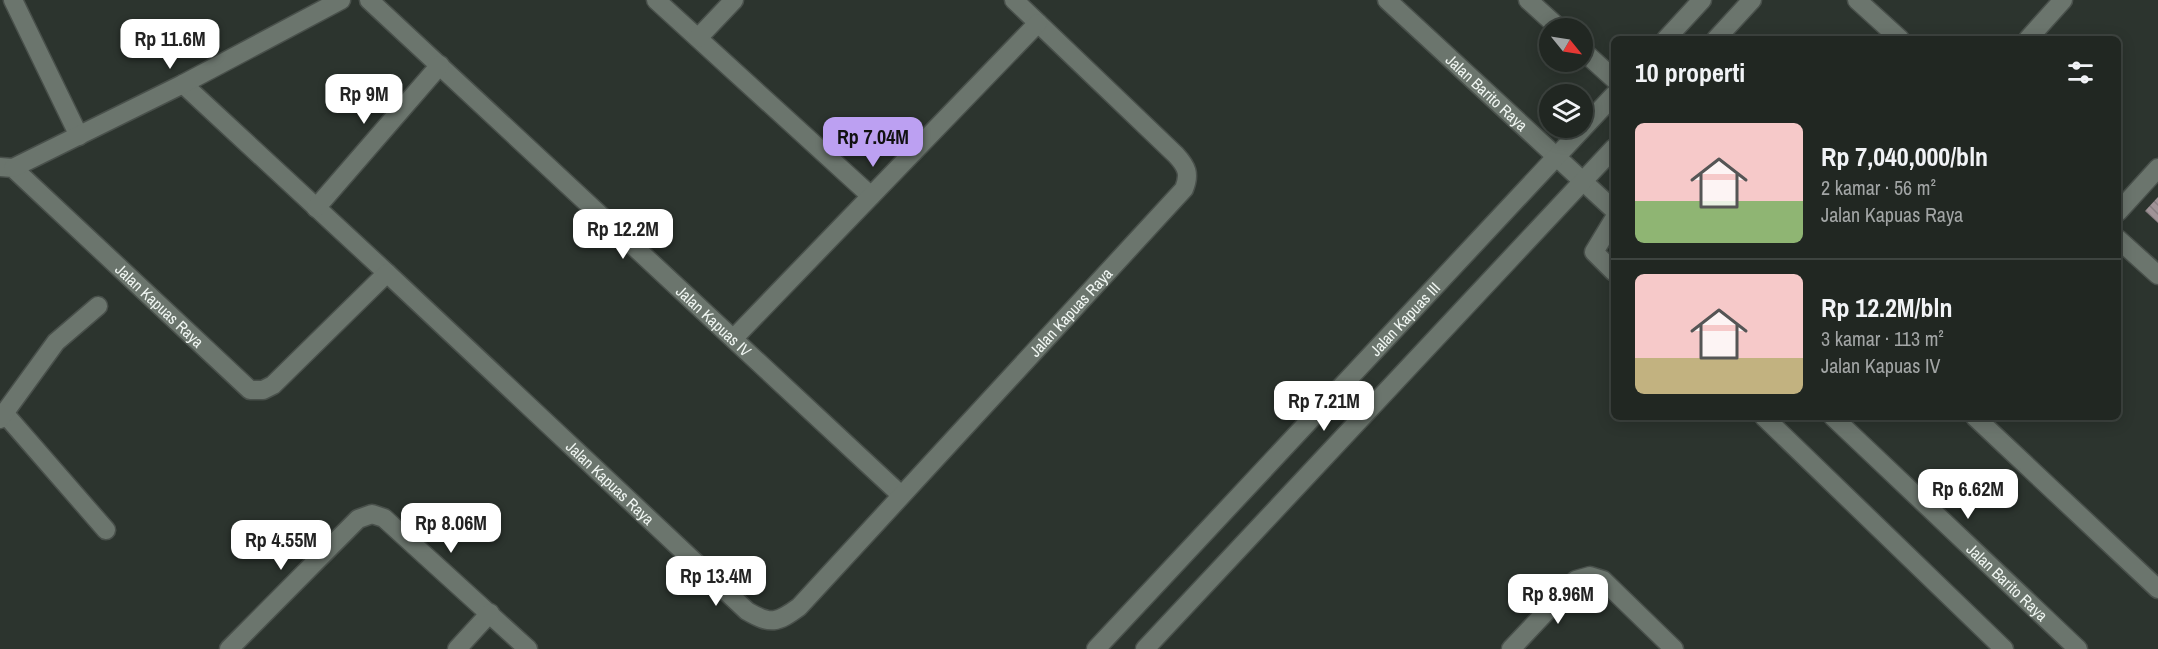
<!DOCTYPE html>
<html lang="id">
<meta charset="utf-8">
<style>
:root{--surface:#212722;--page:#2d332f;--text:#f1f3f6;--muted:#a2a5a5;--line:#3e4440;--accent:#bca0f2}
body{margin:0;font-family:"Archivo Narrow",sans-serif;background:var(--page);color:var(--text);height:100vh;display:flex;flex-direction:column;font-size:22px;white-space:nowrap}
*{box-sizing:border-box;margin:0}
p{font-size:20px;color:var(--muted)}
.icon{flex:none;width:33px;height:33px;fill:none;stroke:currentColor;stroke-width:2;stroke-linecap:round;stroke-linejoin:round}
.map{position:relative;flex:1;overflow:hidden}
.side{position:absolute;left:1611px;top:36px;width:510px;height:384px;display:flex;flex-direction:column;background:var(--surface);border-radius:9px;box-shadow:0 3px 15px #0003,0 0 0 2px var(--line)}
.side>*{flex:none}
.needle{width:39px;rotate:120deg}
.controls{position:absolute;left:1539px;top:18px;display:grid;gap:12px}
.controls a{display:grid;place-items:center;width:54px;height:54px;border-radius:50%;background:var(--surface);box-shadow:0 3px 15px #0003,0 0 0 2px var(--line);font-size:30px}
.price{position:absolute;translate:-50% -51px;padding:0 14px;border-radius:12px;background:#fff;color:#222;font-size:20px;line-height:39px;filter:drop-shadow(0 2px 3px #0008)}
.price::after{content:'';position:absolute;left:50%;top:36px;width:18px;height:14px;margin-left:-9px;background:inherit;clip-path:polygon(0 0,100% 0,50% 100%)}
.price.current{background:var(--accent);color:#111}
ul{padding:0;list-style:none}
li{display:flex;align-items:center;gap:18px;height:150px;padding:0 24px}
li+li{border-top:2px solid var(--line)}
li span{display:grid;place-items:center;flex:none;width:168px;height:120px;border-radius:9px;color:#555}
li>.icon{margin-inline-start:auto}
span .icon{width:72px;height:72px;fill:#fffc;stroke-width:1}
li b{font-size:26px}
h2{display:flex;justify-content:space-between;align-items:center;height:72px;padding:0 24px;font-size:26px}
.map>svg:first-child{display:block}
.building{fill:url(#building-back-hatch)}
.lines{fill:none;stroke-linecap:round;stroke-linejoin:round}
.minor-casing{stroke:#49504b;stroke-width:21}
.minor{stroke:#6b756d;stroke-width:18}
.labels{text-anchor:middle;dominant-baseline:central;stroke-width:6;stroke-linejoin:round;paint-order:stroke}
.street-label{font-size:16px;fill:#f0f6f2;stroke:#2c342e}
</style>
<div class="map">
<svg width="2158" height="649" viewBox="0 0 2158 649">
<defs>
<pattern id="building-back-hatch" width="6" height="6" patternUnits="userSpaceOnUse" patternTransform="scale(1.5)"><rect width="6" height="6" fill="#a09397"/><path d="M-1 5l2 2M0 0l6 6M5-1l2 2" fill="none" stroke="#867d80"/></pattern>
</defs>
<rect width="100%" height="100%" fill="#2c342e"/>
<polygon class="building" points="2158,197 2158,223 2145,211"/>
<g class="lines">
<defs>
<g id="minor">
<polyline points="13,0 79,136"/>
<path id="s1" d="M 369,0 L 901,495"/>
<polyline points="656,0 871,196"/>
<path id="s2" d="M 1387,0 L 1614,210"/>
<polyline points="1528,0 1559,28"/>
<polyline points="1857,0 1900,39"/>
<polyline points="698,38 734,0"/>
<polyline points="1666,39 1702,0"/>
<polyline points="1716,39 1752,0"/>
<polyline points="2028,39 2063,0"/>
<polyline points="1582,50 1614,79"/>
<polyline points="183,84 387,273"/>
<path id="s3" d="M 0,167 L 13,168 L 250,390 L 263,390 L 273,385 L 387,273 L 747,611 C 771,625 777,623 799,607 L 1184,189 C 1190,174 1187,167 1176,155 L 1014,0"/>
<polyline points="13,168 183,84 341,0"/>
<polyline points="316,208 440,65"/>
<polyline points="2118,212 2158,168"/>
<polyline points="1614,219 1594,252 1614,272"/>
<polyline points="2118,239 2158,275"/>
<polyline points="734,338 1038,23"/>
<polyline points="4,413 106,530"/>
<polyline points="1764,417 2004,649"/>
<path id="s4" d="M 1833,417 L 2078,649"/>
<polyline points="1975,417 2158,589"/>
<polyline points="0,419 56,342 98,306"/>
<polyline points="229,649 358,519 372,514 384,518 528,649"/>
<polyline points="457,649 490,613"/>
<path id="s5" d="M 1096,649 L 1614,95"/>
<polyline points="1145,649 1614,148"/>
<polyline points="1511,649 1576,580 1590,576 1603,580 1674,649"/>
</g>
</defs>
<use href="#minor" class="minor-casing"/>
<use href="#minor" class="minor"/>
</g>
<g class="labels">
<g class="street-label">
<text stroke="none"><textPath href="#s2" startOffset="136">Jalan Barito Raya</textPath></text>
<text stroke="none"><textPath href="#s3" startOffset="214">Jalan Kapuas Raya</textPath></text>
<text stroke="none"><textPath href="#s3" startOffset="1474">Jalan Kapuas Raya</textPath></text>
<text stroke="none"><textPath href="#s5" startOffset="452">Jalan Kapuas III</textPath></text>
<text stroke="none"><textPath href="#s1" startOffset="471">Jalan Kapuas IV</textPath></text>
<text stroke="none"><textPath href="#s3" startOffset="828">Jalan Kapuas Raya</textPath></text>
<text stroke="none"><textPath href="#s4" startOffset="240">Jalan Barito Raya</textPath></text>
</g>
</g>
</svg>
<div class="controls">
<a><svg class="needle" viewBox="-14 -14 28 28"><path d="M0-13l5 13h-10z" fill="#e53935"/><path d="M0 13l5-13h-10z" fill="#a2a5a5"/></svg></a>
<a><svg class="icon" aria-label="layers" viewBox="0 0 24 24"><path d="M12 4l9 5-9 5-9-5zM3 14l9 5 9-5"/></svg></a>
</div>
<b class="price" style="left:170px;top:70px">Rp 11.6M</b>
<b class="price" style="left:364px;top:125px">Rp 9M</b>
<b class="price current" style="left:873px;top:168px">Rp 7.04M</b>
<b class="price" style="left:623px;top:260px">Rp 12.2M</b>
<b class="price" style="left:1324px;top:432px">Rp 7.21M</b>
<b class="price" style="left:1968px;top:520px">Rp 6.62M</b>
<b class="price" style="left:451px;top:554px">Rp 8.06M</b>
<b class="price" style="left:281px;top:571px">Rp 4.55M</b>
<b class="price" style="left:716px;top:607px">Rp 13.4M</b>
<b class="price" style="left:1558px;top:625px">Rp 8.96M</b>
<section class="side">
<h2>10 properti<svg class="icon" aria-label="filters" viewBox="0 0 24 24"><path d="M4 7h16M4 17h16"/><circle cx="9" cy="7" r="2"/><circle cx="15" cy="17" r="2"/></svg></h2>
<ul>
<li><span style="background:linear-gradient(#f6c9c9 65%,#8fb573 0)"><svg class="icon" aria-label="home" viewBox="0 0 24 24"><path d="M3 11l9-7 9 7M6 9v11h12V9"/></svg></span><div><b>Rp 7,040,000/bln</b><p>2 kamar · 56 m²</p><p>Jalan Kapuas Raya</p></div></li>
<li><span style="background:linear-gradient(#f6c9c9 70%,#c2b280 0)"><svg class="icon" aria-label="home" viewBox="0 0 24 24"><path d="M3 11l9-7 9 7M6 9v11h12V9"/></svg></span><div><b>Rp 12.2M/bln</b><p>3 kamar · 113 m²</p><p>Jalan Kapuas IV</p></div></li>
</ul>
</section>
</div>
